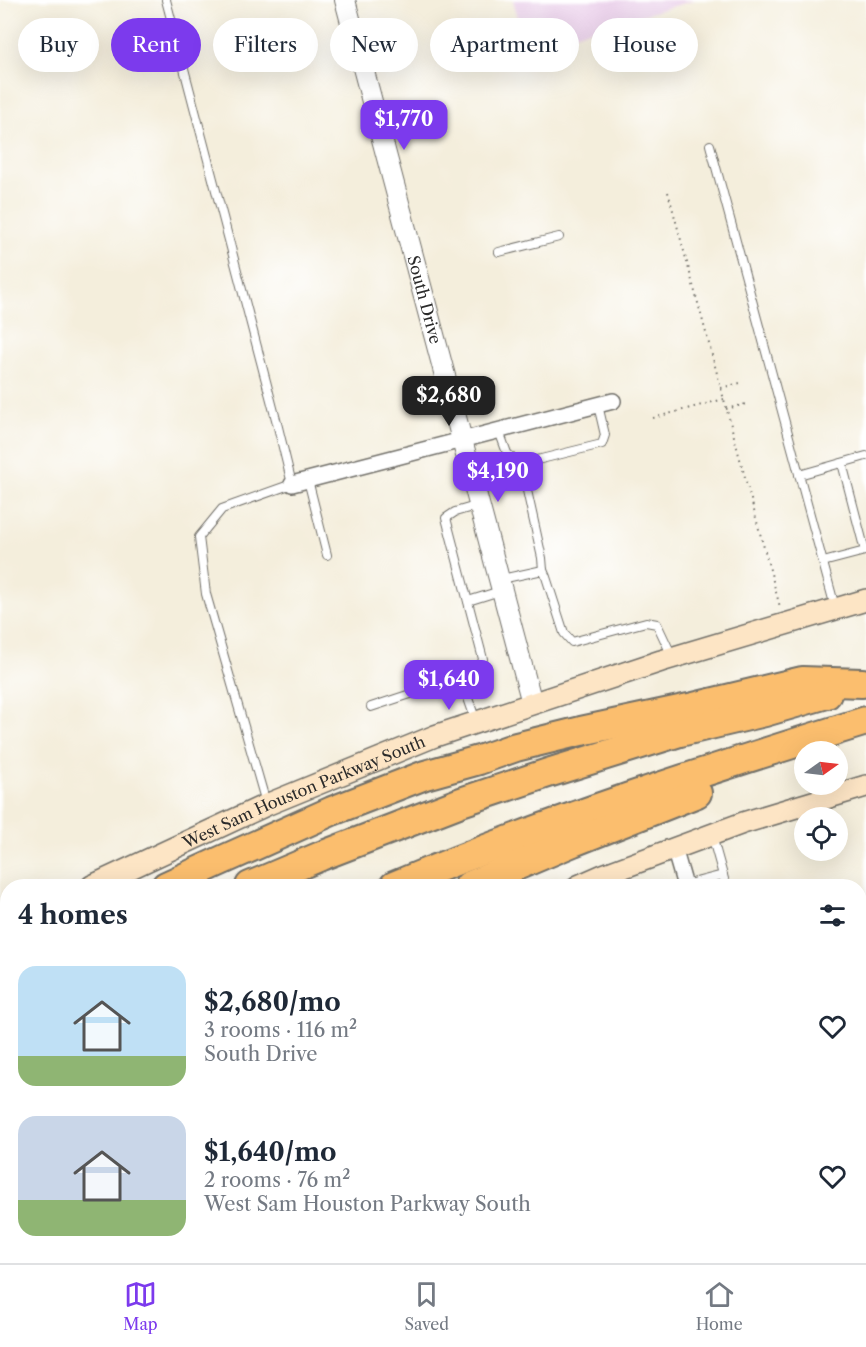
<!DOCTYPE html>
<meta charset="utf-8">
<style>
:root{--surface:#fff;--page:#f2f2f3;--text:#1f2937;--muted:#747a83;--line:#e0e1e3;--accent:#7c3aed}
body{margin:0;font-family:"Libre Caslon Text",serif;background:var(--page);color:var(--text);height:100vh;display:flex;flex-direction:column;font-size:22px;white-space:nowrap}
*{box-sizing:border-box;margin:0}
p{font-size:20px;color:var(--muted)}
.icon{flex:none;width:33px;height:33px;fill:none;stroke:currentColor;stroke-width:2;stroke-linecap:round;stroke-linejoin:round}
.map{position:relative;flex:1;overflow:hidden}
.sheet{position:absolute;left:0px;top:879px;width:867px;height:384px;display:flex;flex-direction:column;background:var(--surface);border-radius:24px 24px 0 0;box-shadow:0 6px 24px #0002}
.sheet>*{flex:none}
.hud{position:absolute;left:18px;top:18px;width:831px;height:54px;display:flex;gap:12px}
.needle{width:39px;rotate:76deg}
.fabs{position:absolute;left:794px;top:741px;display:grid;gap:12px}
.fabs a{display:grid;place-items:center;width:54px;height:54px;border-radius:50%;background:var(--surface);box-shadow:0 6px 24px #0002;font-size:30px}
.price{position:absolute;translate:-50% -51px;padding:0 14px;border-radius:12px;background:var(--accent);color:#fff;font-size:20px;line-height:39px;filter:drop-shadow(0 2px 3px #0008)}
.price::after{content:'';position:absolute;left:50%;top:36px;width:18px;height:14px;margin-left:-9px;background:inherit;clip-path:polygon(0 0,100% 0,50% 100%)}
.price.selected{background:#222;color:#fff}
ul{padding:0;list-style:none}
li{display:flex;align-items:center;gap:18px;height:150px;padding:0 18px}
li span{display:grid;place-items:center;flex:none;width:168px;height:120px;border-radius:18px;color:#555}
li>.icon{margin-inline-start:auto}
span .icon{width:72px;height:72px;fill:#fffc;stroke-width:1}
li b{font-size:26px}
h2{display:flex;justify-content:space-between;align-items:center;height:72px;padding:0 18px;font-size:26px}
.pill{padding:0 21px;border-radius:27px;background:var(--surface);box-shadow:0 6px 24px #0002;font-size:21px;line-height:54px}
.pill.selected{background:var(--accent);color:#fff}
.dock{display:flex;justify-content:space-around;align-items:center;height:84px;border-top:2px solid var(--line);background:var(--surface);font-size:16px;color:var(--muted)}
.dock a{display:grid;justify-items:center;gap:3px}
.dock .selected{color:var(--accent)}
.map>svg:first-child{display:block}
.built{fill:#ebd1eb}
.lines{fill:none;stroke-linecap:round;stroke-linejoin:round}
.service-casing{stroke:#716f69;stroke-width:10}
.minor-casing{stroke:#716f69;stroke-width:18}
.tertiary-casing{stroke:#716f69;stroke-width:22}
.secondary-casing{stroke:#716f69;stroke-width:24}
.motorway-casing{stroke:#716f69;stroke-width:32}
.path{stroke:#716f69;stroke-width:2;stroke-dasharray:1.5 4.5;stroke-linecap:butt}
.service{stroke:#fff;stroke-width:8}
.minor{stroke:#fff;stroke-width:15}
.tertiary{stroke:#fff;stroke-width:20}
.secondary{stroke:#fde5c5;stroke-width:21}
.motorway{stroke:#fbbe6e;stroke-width:28}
.labels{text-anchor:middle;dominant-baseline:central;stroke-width:4.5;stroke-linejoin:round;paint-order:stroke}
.street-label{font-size:16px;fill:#2b2b2b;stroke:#fff}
</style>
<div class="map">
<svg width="866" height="1263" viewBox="0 0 866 1263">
<rect width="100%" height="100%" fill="#fff"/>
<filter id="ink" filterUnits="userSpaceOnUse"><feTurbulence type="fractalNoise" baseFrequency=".0167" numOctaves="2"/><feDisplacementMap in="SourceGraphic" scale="12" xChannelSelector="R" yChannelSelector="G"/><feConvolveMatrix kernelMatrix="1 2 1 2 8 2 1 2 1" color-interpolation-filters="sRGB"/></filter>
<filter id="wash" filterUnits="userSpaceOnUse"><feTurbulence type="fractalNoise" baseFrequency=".008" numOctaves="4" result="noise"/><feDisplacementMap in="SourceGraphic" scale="24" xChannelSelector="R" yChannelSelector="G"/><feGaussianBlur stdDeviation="1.35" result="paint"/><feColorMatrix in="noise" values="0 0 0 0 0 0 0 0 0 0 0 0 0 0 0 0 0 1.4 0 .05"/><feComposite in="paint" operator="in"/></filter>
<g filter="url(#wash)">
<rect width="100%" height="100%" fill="#f4eedc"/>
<polygon class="built" points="513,0 695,0 526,48"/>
</g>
<g filter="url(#ink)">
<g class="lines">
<defs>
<g id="service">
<polyline points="166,0 278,427 292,484 222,509 199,537 206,594 266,803"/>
<polyline points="710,145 835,607"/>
<polyline points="499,252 559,237"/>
<polyline points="499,431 507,453 522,468"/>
<polyline points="842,463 865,551 866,551"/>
<polyline points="799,475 866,456"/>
<polyline points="308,480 327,555"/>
<polyline points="823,562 865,551"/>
<polyline points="543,570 542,558 522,468 529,462 602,444 605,435 598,405"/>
<polyline points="501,579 543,570 546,577 564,633 572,642 646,622 657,624 672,656"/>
<polyline points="468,601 500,591"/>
<polyline points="371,707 453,680 463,684"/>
<polyline points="476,721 463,684 466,678 479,672 483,659 446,518 455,512 479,505"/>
<polyline points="712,836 726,886"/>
<polyline points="684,885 723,875"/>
<polyline points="0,1244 8,1236"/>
<polyline points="317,1256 321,1263"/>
<polyline points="435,1256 435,1263"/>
<polyline points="30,1263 39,1256"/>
<polyline points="71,1263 78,1256"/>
<polyline points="128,1263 134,1258 140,1256"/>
</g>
<g id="minor">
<polyline points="292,484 613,401"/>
<polyline points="674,848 685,886"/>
<polyline points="784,1256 786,1263"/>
</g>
<g id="tertiary">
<path id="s1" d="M 345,0 L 532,703"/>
</g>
<g id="secondary">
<path id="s2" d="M 92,886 L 266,805 L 435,736 L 661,661 L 866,600"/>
<polyline points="578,886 603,875 743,823 866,786"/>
<polyline points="0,935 8,931"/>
<polyline points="0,1185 8,1179"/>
</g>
<g id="motorway">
<polyline points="166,886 216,863 332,811 425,775 479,760 516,747 581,731 689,708 802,681 862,683"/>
<polyline points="250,886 321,856 461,802 548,773 680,732 765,712 827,694"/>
<path d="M 394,886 C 548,821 707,770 866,721"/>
<polyline points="469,886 573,842 697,793"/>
<polyline points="0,974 8,970"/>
<polyline points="0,1005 8,999"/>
<polyline points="0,1079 8,1075"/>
<polyline points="0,1141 8,1135"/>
</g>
</defs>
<use href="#service" class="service-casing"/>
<use href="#minor" class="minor-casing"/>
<use href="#tertiary" class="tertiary-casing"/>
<use href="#secondary" class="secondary-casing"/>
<use href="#motorway" class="motorway-casing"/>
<g class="path">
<polyline points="668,192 780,607"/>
<polyline points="721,388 740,383"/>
<polyline points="726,409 746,404"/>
<polyline points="653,418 724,399"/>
</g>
<use href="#service" class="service"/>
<use href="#minor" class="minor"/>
<use href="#tertiary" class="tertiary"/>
<use href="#secondary" class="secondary"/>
<use href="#motorway" class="motorway"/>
</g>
</g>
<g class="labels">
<g class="street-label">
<text stroke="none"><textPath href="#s1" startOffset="310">South Drive</textPath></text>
<text stroke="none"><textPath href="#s2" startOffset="232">West Sam Houston Parkway South</textPath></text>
</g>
</g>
</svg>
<div class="fabs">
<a><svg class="needle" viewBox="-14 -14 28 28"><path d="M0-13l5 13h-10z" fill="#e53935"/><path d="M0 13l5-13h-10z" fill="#747a83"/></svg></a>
<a><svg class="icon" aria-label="locate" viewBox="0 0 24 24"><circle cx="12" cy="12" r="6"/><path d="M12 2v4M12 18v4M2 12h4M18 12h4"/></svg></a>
</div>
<b class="price" style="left:404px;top:151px">$1,770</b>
<b class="price selected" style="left:449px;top:427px">$2,680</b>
<b class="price" style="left:498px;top:503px">$4,190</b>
<b class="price" style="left:449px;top:711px">$1,640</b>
<div class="hud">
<a class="pill">Buy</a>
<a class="pill selected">Rent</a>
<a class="pill">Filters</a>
<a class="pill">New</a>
<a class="pill">Apartment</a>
<a class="pill">House</a>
</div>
<section class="sheet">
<h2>4 homes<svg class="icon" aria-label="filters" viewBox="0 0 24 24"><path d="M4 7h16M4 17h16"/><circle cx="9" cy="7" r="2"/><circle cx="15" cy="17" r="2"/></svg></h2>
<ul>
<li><span style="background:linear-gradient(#bfe0f5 75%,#8fb573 0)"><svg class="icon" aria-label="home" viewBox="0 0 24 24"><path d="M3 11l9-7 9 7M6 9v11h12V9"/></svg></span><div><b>$2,680/mo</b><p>3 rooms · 116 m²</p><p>South Drive</p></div><svg class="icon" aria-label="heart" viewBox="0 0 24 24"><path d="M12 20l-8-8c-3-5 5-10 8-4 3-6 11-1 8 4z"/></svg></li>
<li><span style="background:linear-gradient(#c9d6e8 70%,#8fb573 0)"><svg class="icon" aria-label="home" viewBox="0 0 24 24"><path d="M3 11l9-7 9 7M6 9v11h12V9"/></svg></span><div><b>$1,640/mo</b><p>2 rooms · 76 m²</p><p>West Sam Houston Parkway South</p></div><svg class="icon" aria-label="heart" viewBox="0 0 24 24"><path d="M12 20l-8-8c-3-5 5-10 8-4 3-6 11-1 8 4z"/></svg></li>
</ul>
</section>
</div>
<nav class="dock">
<a class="selected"><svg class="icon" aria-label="map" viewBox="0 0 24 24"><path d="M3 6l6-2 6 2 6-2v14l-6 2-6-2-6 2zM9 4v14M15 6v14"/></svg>Map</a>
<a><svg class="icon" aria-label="saved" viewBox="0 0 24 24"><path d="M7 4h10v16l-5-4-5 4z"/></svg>Saved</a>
<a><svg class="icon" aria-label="home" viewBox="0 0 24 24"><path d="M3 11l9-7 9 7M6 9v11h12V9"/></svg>Home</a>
</nav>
